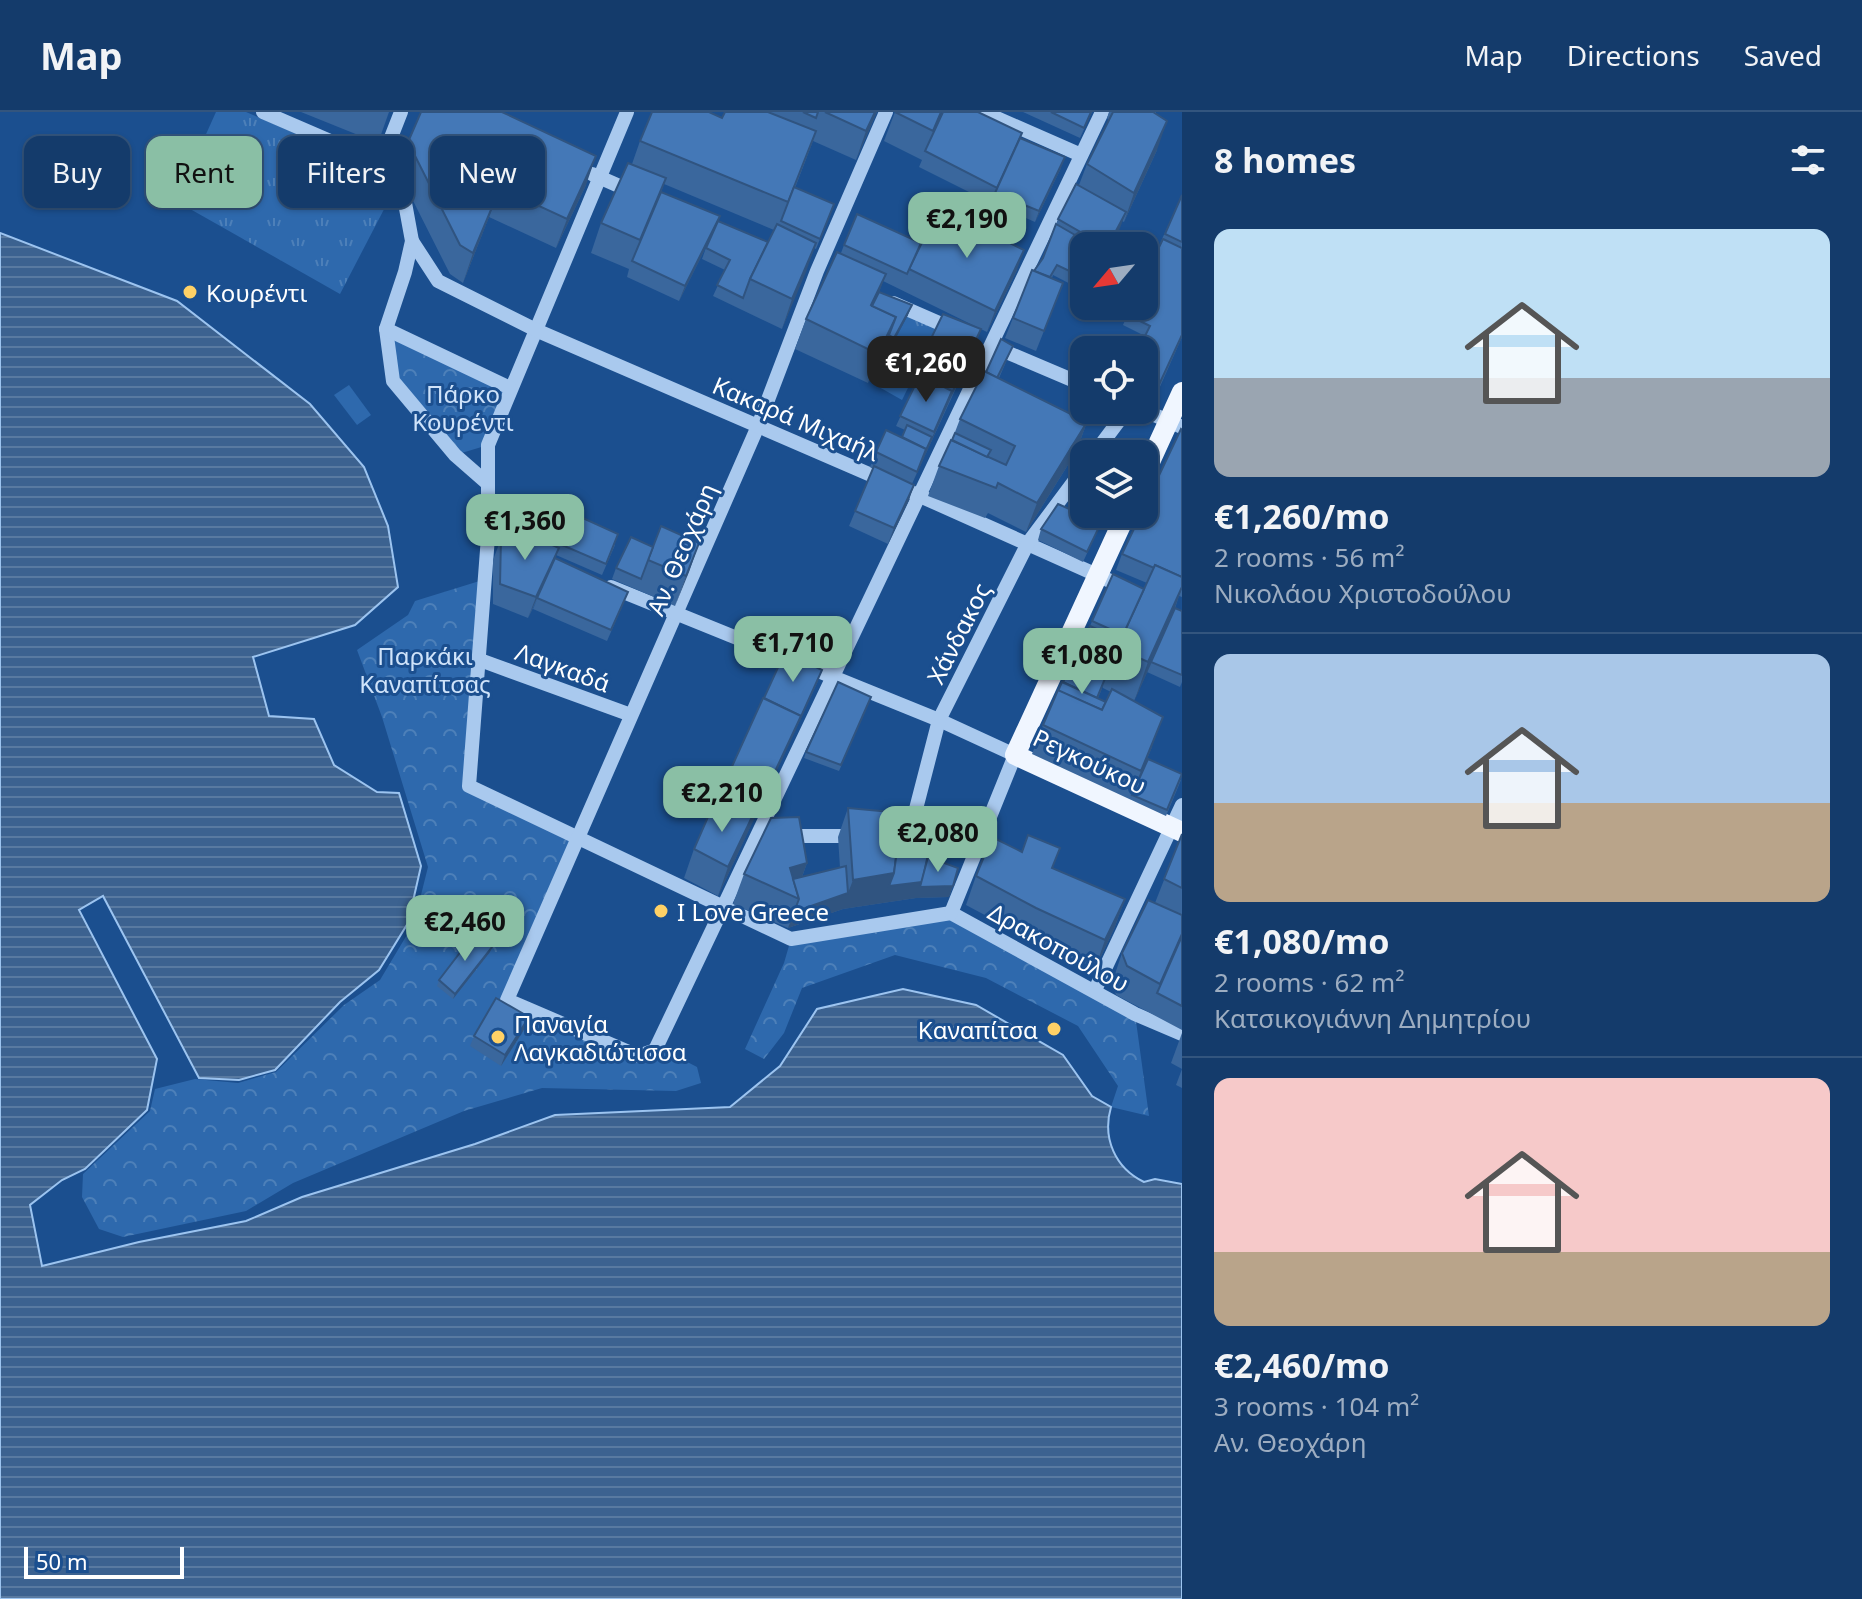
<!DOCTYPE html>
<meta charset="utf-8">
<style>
:root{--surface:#143b6b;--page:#214673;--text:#f1f3f6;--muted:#9dadc1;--line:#33557e;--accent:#8abfa5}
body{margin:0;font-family:"Noto Sans",sans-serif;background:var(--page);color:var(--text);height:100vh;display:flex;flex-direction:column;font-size:30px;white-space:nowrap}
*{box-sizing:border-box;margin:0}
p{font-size:26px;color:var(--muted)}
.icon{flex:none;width:44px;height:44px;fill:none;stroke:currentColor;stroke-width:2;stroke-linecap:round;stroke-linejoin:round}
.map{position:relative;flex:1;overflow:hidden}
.details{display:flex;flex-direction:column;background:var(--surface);width:680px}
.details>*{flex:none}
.guide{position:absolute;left:24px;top:24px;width:760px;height:72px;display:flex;gap:16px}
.needle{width:52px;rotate:241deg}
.tools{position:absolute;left:1070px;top:120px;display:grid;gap:16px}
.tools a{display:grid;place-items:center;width:88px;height:88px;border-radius:16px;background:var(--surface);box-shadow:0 2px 6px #0004,0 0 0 2px var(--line);font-size:40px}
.scale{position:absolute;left:24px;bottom:20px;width:160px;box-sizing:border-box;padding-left:8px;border:4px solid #fff;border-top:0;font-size:22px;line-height:28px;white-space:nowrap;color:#fff;-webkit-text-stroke:6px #1b4f8f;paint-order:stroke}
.price{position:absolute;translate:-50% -68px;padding:0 18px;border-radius:16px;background:var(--accent);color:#111;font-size:26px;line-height:52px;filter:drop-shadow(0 2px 4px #0008)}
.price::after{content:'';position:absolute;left:50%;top:48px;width:24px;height:18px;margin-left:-12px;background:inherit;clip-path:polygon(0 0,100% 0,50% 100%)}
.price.current{background:#222;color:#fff}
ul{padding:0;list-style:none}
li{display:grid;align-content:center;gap:16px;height:424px;padding:0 32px}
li+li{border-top:2px solid var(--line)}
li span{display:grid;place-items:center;height:248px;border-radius:16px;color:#555}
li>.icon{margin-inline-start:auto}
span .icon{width:144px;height:144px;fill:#fffc;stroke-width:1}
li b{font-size:34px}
h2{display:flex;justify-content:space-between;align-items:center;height:96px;padding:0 32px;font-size:34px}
.pill{padding:0 28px;border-radius:16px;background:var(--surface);box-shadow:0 2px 6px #0004,0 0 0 2px var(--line);font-size:28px;line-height:72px}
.pill.current{background:var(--accent);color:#111}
header{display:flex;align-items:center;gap:48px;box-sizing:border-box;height:112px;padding:0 40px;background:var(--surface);border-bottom:2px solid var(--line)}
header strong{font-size:38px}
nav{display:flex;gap:44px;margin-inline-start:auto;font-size:28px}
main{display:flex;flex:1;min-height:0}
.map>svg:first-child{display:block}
.grass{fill:url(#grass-tufts)}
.park{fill:url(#park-crowns)}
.garden{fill:#2e69ad}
.water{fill:url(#water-rules);stroke:#9cc4f0;stroke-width:2}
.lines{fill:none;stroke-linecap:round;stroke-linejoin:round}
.minor{stroke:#a9c9ee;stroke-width:14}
.major{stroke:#f0f6ff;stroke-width:20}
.wall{fill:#3a679d;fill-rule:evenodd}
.shaded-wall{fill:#305480}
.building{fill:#4478b7;stroke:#305480;stroke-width:2}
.poi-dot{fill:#ffd166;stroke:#1b4f8f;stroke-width:3}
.labels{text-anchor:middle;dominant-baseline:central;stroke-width:6;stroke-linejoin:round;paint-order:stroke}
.poi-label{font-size:24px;fill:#fff;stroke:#1b4f8f;text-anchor:start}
.park-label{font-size:24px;fill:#cfe3fa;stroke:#1b4f8f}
.street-label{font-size:24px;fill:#fff;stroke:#1b4f8f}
</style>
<header>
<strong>Map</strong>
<nav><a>Map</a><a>Directions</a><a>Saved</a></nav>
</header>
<main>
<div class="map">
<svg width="1182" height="1487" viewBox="0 0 1182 1487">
<defs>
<pattern id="grass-tufts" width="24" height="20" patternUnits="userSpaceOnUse" patternTransform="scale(2)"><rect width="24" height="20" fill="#2e69ad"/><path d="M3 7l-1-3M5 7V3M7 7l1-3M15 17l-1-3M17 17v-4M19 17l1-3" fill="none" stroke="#4d80b9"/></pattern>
<pattern id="park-crowns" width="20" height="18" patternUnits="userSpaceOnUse" patternTransform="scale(2)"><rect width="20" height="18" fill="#2e69ad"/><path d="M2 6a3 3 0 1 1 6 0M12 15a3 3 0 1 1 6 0" fill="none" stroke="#4d80b9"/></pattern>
<pattern id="water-rules" width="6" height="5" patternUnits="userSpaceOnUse" patternTransform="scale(2)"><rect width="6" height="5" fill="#3c6290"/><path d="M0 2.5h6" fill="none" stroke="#597aa1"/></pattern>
</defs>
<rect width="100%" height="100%" fill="#1b4f8f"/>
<g class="grass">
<polygon points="216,0 246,0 372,55 394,78 340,182 176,89"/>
<polygon points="908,203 937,217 902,288 872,271"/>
</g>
<g class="park">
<polygon points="386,217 510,276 488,333 455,343 393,269"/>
<polygon points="486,467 469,674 578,724 507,887 637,944 662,937 697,955 701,971 676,979 542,976 464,999 293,1071 246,1099 123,1125 99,1117 82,1085 83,1062 150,999 155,977 195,967 238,971 276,960 344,893 380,868 414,811 428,755 382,605 357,538 408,503 415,489"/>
<polygon points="951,801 1135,902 1149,1004 1111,995 1118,974 1078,914 986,866 895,843 802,876 784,921 764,947 745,937 784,851 791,827"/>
</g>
<polygon class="garden" points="349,273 371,303 357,313 334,283"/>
<path class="water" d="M 0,121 L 177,189 L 310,292 L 364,355 L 388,414 L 398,475 L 355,513 L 253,545 L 269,604 L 314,607 L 334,653 L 377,680 L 399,681 L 421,754 L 408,811 L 379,858 L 340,890 L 275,958 L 239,968 L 199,966 L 103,784 L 79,798 L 157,947 L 147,998 L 85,1057 L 62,1068 L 30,1093 L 42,1154 L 139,1130 L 246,1109 L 302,1085 L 475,1032 L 555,1003 L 730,995 L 780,954 L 817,897 L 903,877 L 976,893 L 1063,943 L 1092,984 L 1111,995 C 1102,1026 1115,1056 1144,1070 L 1155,1067 L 1182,1072 L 1182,1487 L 0,1487 Z"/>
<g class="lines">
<g class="minor">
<polyline points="263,0 381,51 403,80 412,129 405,160 386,217 393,269 455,343 487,371"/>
<polyline points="627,0 488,333 488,425 469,674 791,827 951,801 1135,902 1182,922"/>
<polyline points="886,0 817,159 758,314 507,888 638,944 655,938 1102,0"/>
<polyline points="983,0 1081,43"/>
<polyline points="381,51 401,0"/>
<polyline points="592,62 635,81"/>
<polyline points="412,129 438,169 538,219 885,369"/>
<polyline points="893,191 955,218"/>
<polyline points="386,217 510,276"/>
<polyline points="992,234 1084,273"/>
<polyline points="1143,298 1182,315"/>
<polyline points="1094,342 1127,298"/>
<polyline points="911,380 1126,476"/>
<polyline points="611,475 939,608 1015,643 951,801"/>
<polyline points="480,548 631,603"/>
<polyline points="784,724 856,724"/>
<polyline points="909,724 939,608 1028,431 1084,356"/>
<polyline points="912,724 974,740"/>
<polyline points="1095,878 1182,693"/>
</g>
<g class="major">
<polyline points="1144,363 1182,280"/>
<polyline points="1126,402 1015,643 1182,720"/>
</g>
</g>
<g class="wall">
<polygon points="301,0 389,0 378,31"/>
<path d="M 725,0 L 877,0 L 856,48 L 813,29 L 795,76 L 834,92 L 816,137 L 814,136 L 782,217 L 713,184 L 725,158 L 702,147 L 707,133 L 679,189 L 627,165 L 629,157 L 591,141 L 601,111 L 632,52 L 640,29 L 722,6 ZM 664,72 L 774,118 L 768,130 L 718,109 L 661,80 Z"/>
<polygon points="895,0 1020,26 1061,56 1035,110 991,91 919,55 922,48 884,29"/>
<polygon points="1023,0 1092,0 1080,26"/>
<polygon points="1109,0 1156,0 1157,38 1124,110 1122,109 1111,134 1084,134 1084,179 1053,163 1052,166 1063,171 1036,239 1005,226 1013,206 1034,159 1043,146 1058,107 1079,73 1087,52 1109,8 1107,6"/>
<polygon points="408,30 586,73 556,136 489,105 463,171 450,162 398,59"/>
<polygon points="1182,83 1182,225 1155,286 1144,281 1145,224 1123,213"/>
<polygon points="921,131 1017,158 987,220 883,169 879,180 908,203 890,236 885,234 868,271 795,237 806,207 841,141 844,133"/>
<polygon points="976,233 921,352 912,372 909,388 888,432 849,414 873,357 870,355 876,340 902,325 905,318 896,314 915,273 911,271 917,255"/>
<polygon points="1013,234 999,266 1087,310 1076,340 1026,420 988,401 985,406 928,384 939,354 952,328 960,307 986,260"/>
<path d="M 1182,318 L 1182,485 L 1179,484 L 1175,496 L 1182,499 L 1182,570 L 1180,575 L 1147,560 L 1148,558 L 1134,589 L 1152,635 L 1136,674 L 1181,668 L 1166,704 L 1032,642 L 1043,613 L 1090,514 L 1113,462 L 1144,477 L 1147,471 L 1116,458 L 1122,442 ZM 1103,574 L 1103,576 L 1111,580 L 1106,590 L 1098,586 Z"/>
<polygon points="563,397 615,433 602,463 556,443 555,446 624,490 607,529 533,497 537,488 528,506 493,492 493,448 501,427 547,431"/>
<polygon points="1101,411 1083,450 1038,428 1041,417"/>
<polygon points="699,431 675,494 612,467 616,456 653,435"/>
<polygon points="818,569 718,784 684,766 694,737 715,692"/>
<polygon points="871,585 839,659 804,646 806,640"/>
<polygon points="848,696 900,715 953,774 949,785 916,786 843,797 788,816 733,792 744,762 807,751 802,765 840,756 838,725"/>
<polygon points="1182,722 1182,918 1116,883 1112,871 1122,841 1155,791"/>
<polygon points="1052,756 1125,787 1114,817 1095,857 1026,825 966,793 976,764"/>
<polygon points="492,835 490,840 453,887 437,874 439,868"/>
<polygon points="529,905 525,916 501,954 470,934 474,924"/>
<polygon points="1182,921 1182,957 1171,951"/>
<polygon points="1182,957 1182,976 1176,973"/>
</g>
<g class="shaded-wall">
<polygon points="875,0 877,0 856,48 866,19"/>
<polygon points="1167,9 1157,38 1124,110 1134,81"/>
<polygon points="596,44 586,73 556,136 567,107"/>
<polygon points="1065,45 1061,56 1035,110 1039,99"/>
<polygon points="500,76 489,105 463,171 473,141"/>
<polygon points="1126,100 1120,116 1111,134 1108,134"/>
<polygon points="720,104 714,119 679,189 685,174"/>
<polygon points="816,131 806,160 782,217 792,187"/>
<polygon points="1024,138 1017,158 987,220 995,199"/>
<polygon points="886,162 875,191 865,212 871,193"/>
<polygon points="912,193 908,203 890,236 894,226"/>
<polygon points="896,205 885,234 868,271 878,242"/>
<polygon points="981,217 976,233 949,290 911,375 954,274"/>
<polygon points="1087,310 1076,340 1026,420 1037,391"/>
<polygon points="914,373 909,388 888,432 894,416"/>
<polygon points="699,431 689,460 675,494 686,464"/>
<polygon points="559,436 551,456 528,506 536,485"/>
<polygon points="1182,475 1171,507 1134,590 1148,550"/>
<polygon points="822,558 795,620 718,784 728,755"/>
<polygon points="1163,605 1152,635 1130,688 1141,659"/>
<polygon points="807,751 796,781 790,756"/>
<polygon points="894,761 922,770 953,774 949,785 916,786 843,797 788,816 794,800 848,781 853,768"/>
<polygon points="1125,787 1114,817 1095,857 1105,828"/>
<polygon points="492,835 490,840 453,887 455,882"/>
<polygon points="529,905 525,916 501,954 505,943"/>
</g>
<g class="building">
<polygon points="421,0 502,0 596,44 567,107 500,76 473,141 460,133 408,30"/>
<polygon points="652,0 709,0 722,6 725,0 768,0 816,19 788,90 640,29"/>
<polygon points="803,0 818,0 816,6"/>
<polygon points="825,0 875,0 866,19"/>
<polygon points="895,0 941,0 933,19"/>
<polygon points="943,0 978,0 1022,21 997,76 925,39"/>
<polygon points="1051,0 1091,0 1084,16"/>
<polygon points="1113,0 1153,0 1167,9 1134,81 1087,52"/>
<polygon points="1020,26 1065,45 1039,99 995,81"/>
<polygon points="628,51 666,66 640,128 601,111"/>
<polygon points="1076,72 1126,100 1108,134 1105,134 1058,107"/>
<polygon points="794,75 834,92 820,127 781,109"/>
<polygon points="661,80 720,104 685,174 632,149"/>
<polygon points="1182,83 1182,130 1165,122"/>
<polygon points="939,96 1024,138 995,199 909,157"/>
<polygon points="857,102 921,131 907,162 844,133"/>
<polygon points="718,109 768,130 750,167 743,186 717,173 730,148 706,136"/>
<polygon points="777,112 816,131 792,187 750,167"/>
<polygon points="1056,112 1094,134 1084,134 1084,166 1057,153 1050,165 1034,159 1043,146"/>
<polygon points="1163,127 1182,136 1182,223 1158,275 1144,269 1144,238 1138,238 1150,214 1126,202 1130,194 1144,194 1144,166"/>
<polygon points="837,140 886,162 871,193 896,205 878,242 806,207"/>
<polygon points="1032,158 1063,171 1044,219 1013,206"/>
<polygon points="879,180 912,193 894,226 889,223 896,205 872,194"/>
<polygon points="943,202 981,217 954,274 917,255"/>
<polygon points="1001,227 1013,234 997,266 986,260"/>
<polygon points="984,259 1087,310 1037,391 998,371 996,376 939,354 951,328 1006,353 1015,334 960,307"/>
<polygon points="920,263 952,279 934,320 900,304"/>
<polygon points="907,313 932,325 922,347 926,337 902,325"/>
<polygon points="1181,317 1182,318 1182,465 1155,453 1154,456 1122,442 1141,402 1144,402 1144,395"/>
<polygon points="886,318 926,337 917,360 876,340"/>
<polygon points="955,321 991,338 987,345 952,328"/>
<polygon points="874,354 914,373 894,416 855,399"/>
<polygon points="1058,392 1101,411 1087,440 1041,417"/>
<polygon points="563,397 618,422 606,452 548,427"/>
<polygon points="661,414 699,431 686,464 648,448"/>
<polygon points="517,417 559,436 536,485 500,472 501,427"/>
<polygon points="631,425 653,435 641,467 616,456"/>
<polygon points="555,446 628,480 611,518 537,486"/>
<polygon points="1155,453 1182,465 1182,475 1148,550 1117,536"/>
<polygon points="1113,462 1144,477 1123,523 1092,509"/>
<polygon points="1175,496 1182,499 1182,563 1151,550"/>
<polygon points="1090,514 1121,528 1097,586 1063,570"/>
<polygon points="785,540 822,558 799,609 801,604 764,586"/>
<polygon points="838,570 871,585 841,653 806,640"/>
<polygon points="1062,570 1106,590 1102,598 1058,579"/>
<polygon points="1112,577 1163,605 1141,659 1043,613 1058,578 1102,598"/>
<polygon points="763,586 801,604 747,719 752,705 715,692"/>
<polygon points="1148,647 1182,662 1167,698 1132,683"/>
<polygon points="714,691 752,705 728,755 694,737"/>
<polygon points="848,696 902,701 894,761 853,768"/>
<polygon points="799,705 807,751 790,756 799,787 744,762 771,706"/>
<polygon points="900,715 933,720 922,770 889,774 894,761"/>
<polygon points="1182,722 1182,776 1164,767"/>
<polygon points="1028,723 1060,736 1052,756 1125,787 1105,828 1036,796 976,764 992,725 1022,740"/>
<polygon points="928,745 958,756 953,774 920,775"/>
<polygon points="846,754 848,781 794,800 799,787 793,767"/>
<polygon points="1148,788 1182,803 1182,822 1160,872 1127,854 1122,841"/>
<polygon points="475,821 492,835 455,882 439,868"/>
<polygon points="1182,824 1182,894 1157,881"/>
<polygon points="496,886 529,905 505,943 474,924"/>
</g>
<g class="poi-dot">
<circle cx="190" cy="180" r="8"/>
<circle cx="661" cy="799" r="8"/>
<circle cx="1054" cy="917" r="8"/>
<circle cx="498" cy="925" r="8"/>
</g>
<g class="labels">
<g class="poi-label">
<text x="206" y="180">Κουρέντι</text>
<text x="677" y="799">I Love Greece</text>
<text x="514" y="911">Παναγία<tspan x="514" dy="28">Λαγκαδιώτισσα</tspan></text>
<text x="1038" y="917" text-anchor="end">Καναπίτσα</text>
</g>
<g class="park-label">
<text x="463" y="281">Πάρκο<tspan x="463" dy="28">Κουρέντι</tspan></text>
<text x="425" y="543">Παρκάκι<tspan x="425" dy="28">Καναπίτσας</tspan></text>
</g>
<g class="street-label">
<text transform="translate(796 306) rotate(23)">Κακαρά Μιχαήλ</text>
<text transform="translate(681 437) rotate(-67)">Αν. Θεοχάρη</text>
<text transform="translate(958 521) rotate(-63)">Χάνδακος</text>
<text transform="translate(563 555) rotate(20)">Λαγκαδά</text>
<text transform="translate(1090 649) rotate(25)">Ρεγκούκου</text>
<text transform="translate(1059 835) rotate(29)">Δρακοπούλου</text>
</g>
</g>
</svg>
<div class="tools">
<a><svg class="needle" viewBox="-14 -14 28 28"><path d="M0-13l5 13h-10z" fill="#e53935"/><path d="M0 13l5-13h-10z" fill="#9dadc1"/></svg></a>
<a><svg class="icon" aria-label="locate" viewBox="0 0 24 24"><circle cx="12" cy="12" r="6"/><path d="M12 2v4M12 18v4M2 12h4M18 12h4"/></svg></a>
<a><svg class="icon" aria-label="layers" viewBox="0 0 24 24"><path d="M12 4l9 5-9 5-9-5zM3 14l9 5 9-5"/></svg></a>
</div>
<div class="scale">50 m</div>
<b class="price" style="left:967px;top:148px">€2,190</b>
<b class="price current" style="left:926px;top:292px">€1,260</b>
<b class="price" style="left:525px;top:450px">€1,360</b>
<b class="price" style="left:793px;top:572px">€1,710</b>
<b class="price" style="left:1082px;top:584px">€1,080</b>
<b class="price" style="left:722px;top:722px">€2,210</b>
<b class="price" style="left:938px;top:762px">€2,080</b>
<b class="price" style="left:465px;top:851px">€2,460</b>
<div class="guide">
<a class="pill">Buy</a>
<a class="pill current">Rent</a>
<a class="pill">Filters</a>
<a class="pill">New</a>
</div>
</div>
<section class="details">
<h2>8 homes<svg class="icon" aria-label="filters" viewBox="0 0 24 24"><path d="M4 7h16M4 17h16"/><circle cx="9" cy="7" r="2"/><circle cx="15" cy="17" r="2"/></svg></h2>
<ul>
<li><span style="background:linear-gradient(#bfe0f5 60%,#9aa5b1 0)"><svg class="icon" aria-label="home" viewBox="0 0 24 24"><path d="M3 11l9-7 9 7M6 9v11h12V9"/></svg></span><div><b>€1,260/mo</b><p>2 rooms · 56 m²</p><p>Νικολάου Χριστοδούλου</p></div></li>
<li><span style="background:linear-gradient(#a9c7e8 60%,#b9a48a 0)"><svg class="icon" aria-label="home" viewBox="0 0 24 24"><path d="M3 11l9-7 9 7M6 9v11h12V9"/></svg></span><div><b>€1,080/mo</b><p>2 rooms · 62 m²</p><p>Κατσικογιάννη Δημητρίου</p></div></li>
<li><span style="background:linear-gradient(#f6c9c9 70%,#b9a48a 0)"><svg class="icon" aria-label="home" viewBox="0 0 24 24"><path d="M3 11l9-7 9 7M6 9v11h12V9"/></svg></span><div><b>€2,460/mo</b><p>3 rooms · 104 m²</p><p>Αν. Θεοχάρη</p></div></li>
</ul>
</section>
</main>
